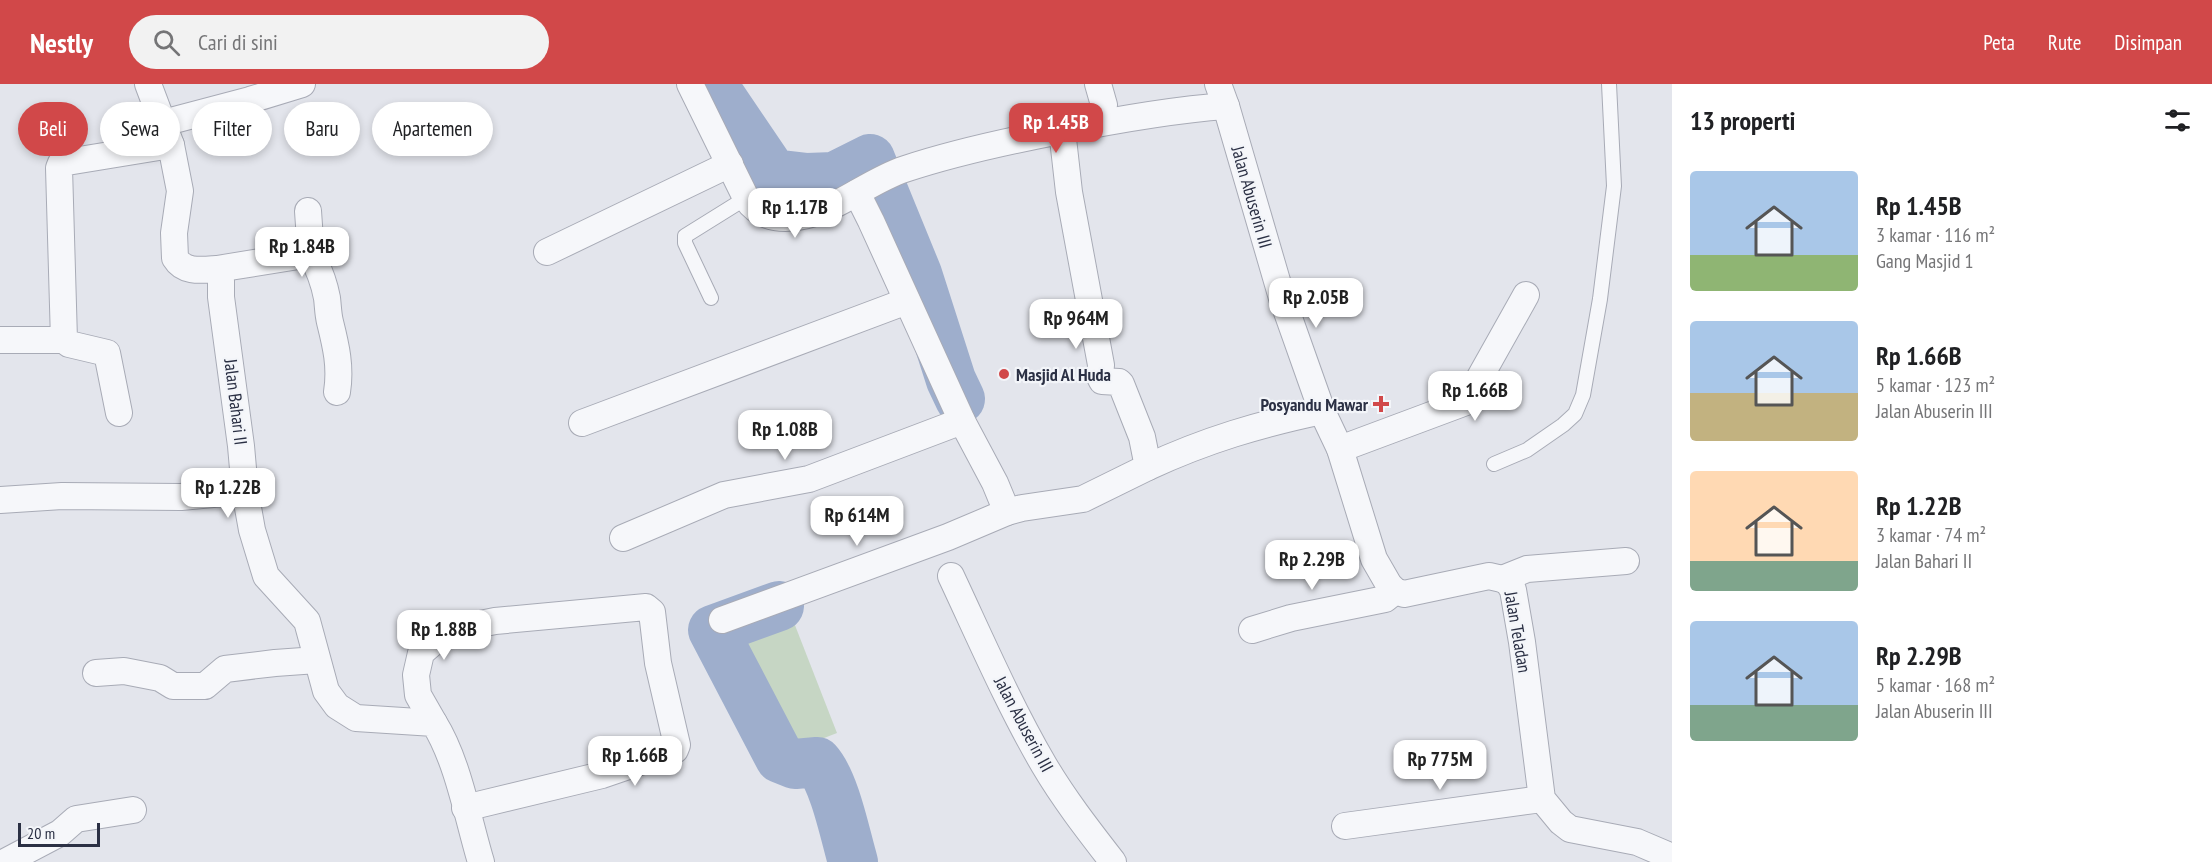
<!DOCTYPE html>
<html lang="id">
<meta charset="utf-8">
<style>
:root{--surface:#fff;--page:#f2f2f2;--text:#202124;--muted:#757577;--accent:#d14849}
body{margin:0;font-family:"PT Sans Narrow",sans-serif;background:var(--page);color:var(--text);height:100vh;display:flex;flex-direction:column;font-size:22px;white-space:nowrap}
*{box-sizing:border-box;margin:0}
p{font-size:20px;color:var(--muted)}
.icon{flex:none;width:33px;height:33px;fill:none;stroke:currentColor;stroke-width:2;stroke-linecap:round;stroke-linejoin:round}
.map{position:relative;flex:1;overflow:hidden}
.side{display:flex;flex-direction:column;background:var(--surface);width:540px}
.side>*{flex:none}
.banner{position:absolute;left:18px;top:18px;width:570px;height:54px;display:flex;gap:12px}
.scale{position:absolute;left:18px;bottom:15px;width:82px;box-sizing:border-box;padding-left:6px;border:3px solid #2b3044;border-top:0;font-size:16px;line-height:21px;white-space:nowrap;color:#2b3044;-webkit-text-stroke:4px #f3f5f9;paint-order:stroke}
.price{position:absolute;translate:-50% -51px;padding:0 14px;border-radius:12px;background:#fff;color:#222;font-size:20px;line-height:39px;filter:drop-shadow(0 2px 3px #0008)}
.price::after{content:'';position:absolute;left:50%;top:36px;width:18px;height:14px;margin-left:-9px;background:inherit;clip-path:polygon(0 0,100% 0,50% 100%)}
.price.selected{background:var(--accent);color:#fff}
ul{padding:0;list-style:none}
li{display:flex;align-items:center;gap:18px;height:150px;padding:0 18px}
li span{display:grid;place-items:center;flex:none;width:168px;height:120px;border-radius:6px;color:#555}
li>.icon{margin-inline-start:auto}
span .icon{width:72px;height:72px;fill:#fffc;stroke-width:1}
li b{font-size:26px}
h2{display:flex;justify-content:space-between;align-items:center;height:72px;padding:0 18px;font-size:26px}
.tag{padding:0 21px;border-radius:27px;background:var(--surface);box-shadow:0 3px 9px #0003;font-size:21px;line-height:54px}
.tag.selected{background:var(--accent);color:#fff}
header{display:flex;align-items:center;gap:36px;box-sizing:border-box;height:84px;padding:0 30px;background:var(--accent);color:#fff}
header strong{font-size:28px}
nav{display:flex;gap:33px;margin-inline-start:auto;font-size:21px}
.search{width:420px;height:54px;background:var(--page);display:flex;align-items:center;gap:15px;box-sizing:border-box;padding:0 21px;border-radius:33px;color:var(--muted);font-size:22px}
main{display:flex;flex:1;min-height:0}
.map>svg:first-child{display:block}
.green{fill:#c6d6c4}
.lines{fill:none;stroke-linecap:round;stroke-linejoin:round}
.river{stroke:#9eaecc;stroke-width:50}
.lane-casing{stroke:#a8abb6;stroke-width:16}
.street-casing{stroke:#a8abb6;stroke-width:28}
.lane{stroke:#f6f7fa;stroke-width:14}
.street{stroke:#f6f7fa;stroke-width:26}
.poi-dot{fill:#d14849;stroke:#f3f5f9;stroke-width:2}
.labels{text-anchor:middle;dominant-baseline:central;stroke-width:4.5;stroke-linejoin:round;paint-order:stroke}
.street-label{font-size:18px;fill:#2b3044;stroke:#f3f5f9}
.poi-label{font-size:18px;font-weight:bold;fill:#2b3044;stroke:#f3f5f9;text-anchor:start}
</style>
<header>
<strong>Nestly</strong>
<div class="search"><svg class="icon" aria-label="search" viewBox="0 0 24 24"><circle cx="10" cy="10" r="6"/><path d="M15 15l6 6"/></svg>Cari di sini</div>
<nav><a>Peta</a><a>Rute</a><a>Disimpan</a></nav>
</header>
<main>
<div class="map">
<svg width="1672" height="778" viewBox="0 0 1672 778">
<rect width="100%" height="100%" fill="#e3e5ec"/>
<polygon class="green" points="791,531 837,649 788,668 743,550"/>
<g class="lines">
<g class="river">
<polyline points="712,0 773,90 807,94 834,93 870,75 917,190 951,296 960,315"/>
<path d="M 779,522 L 713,546 L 780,674 L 795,680 L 817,678 C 835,698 845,751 853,778"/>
</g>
<defs>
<g id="lane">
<polyline points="711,214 685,159 685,152 746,114"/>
<polyline points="1494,380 1527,366 1563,341 1575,330 1583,311 1600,215 1614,102 1609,0"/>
</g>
<g id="street">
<path d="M 148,0 L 171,61 L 180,107 L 174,149 L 175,174 C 184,189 202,186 217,185 L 221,197 L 221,213 L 241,362 L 245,407 L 252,446 L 266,492 L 307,537 L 326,607 L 337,622 L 356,634 L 434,639 C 458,677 468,735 481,778"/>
<path d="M 690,0 L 746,114 C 758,132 777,136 798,133 C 837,127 868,97 905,85 C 956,68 1008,57 1060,47 C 1115,36 1170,26 1226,22"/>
<polyline points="1098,0 1104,21"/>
<polyline points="1218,0 1226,22 1282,214 1322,327 1340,365 1374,475 1389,501 1395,507 1404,510 1489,492 1502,495 1508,498 1513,506 1522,558 1542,715 1561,738 1570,745 1637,758 1672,773"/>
<polyline points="163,39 250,16 302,0"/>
<polyline points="857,109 871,137 962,337 995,399 1007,428 1022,424 1083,415 1148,383 1142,353 1121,300 1119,298 1102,297 1100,293 1101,281 1069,108 1062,46"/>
<polyline points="547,168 730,80"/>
<path d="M 311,170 C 319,185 324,198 327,214 C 328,222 328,230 330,238 C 336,262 341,283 337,308"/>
<polyline points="217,185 311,170 308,127"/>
<polyline points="0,256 64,256"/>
<polyline points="119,329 107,269 69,260 64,256 59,84 61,79 171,61"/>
<polyline points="582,339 907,217"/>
<polyline points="1340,365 1466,318 1526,211"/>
<path d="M 1148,383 C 1206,356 1260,340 1322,327"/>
<polyline points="0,416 62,412 181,413 245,407"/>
<polyline points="623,454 724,411 809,395 962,337"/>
<path d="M 951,492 C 981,556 1009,621 1044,681 C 1064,715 1089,747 1113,778"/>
<polyline points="1502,495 1527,485 1626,477"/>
<polyline points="722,536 948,453 1007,428"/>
<polyline points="1252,546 1291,534 1385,515 1395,507"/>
<polyline points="96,589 124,587 160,594 173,602 205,602 225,585 275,579 317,576"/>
<polyline points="434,639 418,611 416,591 421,569 443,550 456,545 495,537 646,523 652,528 658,579 677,661 675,666 602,691 465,724"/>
<polyline points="1345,742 1542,715"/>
<polyline points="5,778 60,749 76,735 133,726"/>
</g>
</defs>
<use href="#lane" class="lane-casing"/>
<use href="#street" class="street-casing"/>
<use href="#lane" class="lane"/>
<use href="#street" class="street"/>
</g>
<g class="poi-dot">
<circle cx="1004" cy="290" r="6"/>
<path d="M1378 311h6v6h6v6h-6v6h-6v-6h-6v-6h6z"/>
</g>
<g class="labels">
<g class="street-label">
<text transform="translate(1252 113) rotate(74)">Jalan Abuserin III</text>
<text transform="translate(236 318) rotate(83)">Jalan Bahari II</text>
<text transform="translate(1518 548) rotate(80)">Jalan Teladan</text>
<text transform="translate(1024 640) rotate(62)">Jalan Abuserin III</text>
</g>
<g class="poi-label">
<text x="1016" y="290">Masjid Al Huda</text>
<text x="1368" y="320" text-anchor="end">Posyandu Mawar</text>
</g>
</g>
</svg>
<div class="scale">20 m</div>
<b class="price selected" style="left:1056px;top:70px">Rp 1.45B</b>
<b class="price" style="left:795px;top:155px">Rp 1.17B</b>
<b class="price" style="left:302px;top:194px">Rp 1.84B</b>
<b class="price" style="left:1316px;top:245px">Rp 2.05B</b>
<b class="price" style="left:1076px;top:266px">Rp 964M</b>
<b class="price" style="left:1475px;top:338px">Rp 1.66B</b>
<b class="price" style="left:785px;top:377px">Rp 1.08B</b>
<b class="price" style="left:228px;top:435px">Rp 1.22B</b>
<b class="price" style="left:857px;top:463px">Rp 614M</b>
<b class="price" style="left:1312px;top:507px">Rp 2.29B</b>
<b class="price" style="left:444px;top:577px">Rp 1.88B</b>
<b class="price" style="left:635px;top:703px">Rp 1.66B</b>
<b class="price" style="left:1440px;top:707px">Rp 775M</b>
<div class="banner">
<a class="tag selected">Beli</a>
<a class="tag">Sewa</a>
<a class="tag">Filter</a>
<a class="tag">Baru</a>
<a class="tag">Apartemen</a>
</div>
</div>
<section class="side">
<h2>13 properti<svg class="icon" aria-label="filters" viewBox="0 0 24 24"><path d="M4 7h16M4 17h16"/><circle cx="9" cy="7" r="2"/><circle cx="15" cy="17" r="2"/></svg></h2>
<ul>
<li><span style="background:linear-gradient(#a9c7e8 70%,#8fb573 0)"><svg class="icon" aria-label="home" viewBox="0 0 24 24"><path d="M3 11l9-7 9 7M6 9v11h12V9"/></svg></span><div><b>Rp 1.45B</b><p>3 kamar · 116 m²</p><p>Gang Masjid 1</p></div></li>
<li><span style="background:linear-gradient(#a9c7e8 60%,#c2b280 0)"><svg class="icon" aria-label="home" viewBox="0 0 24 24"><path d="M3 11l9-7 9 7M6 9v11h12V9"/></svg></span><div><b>Rp 1.66B</b><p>5 kamar · 123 m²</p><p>Jalan Abuserin III</p></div></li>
<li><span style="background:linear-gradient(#ffd9b3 75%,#7fa58c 0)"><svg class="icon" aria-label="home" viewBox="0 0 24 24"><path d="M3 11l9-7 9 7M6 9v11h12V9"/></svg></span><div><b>Rp 1.22B</b><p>3 kamar · 74 m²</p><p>Jalan Bahari II</p></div></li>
<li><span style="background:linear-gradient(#a9c7e8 70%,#7fa58c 0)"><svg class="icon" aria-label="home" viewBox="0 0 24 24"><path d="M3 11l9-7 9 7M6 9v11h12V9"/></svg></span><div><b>Rp 2.29B</b><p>5 kamar · 168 m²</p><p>Jalan Abuserin III</p></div></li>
</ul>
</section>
</main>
